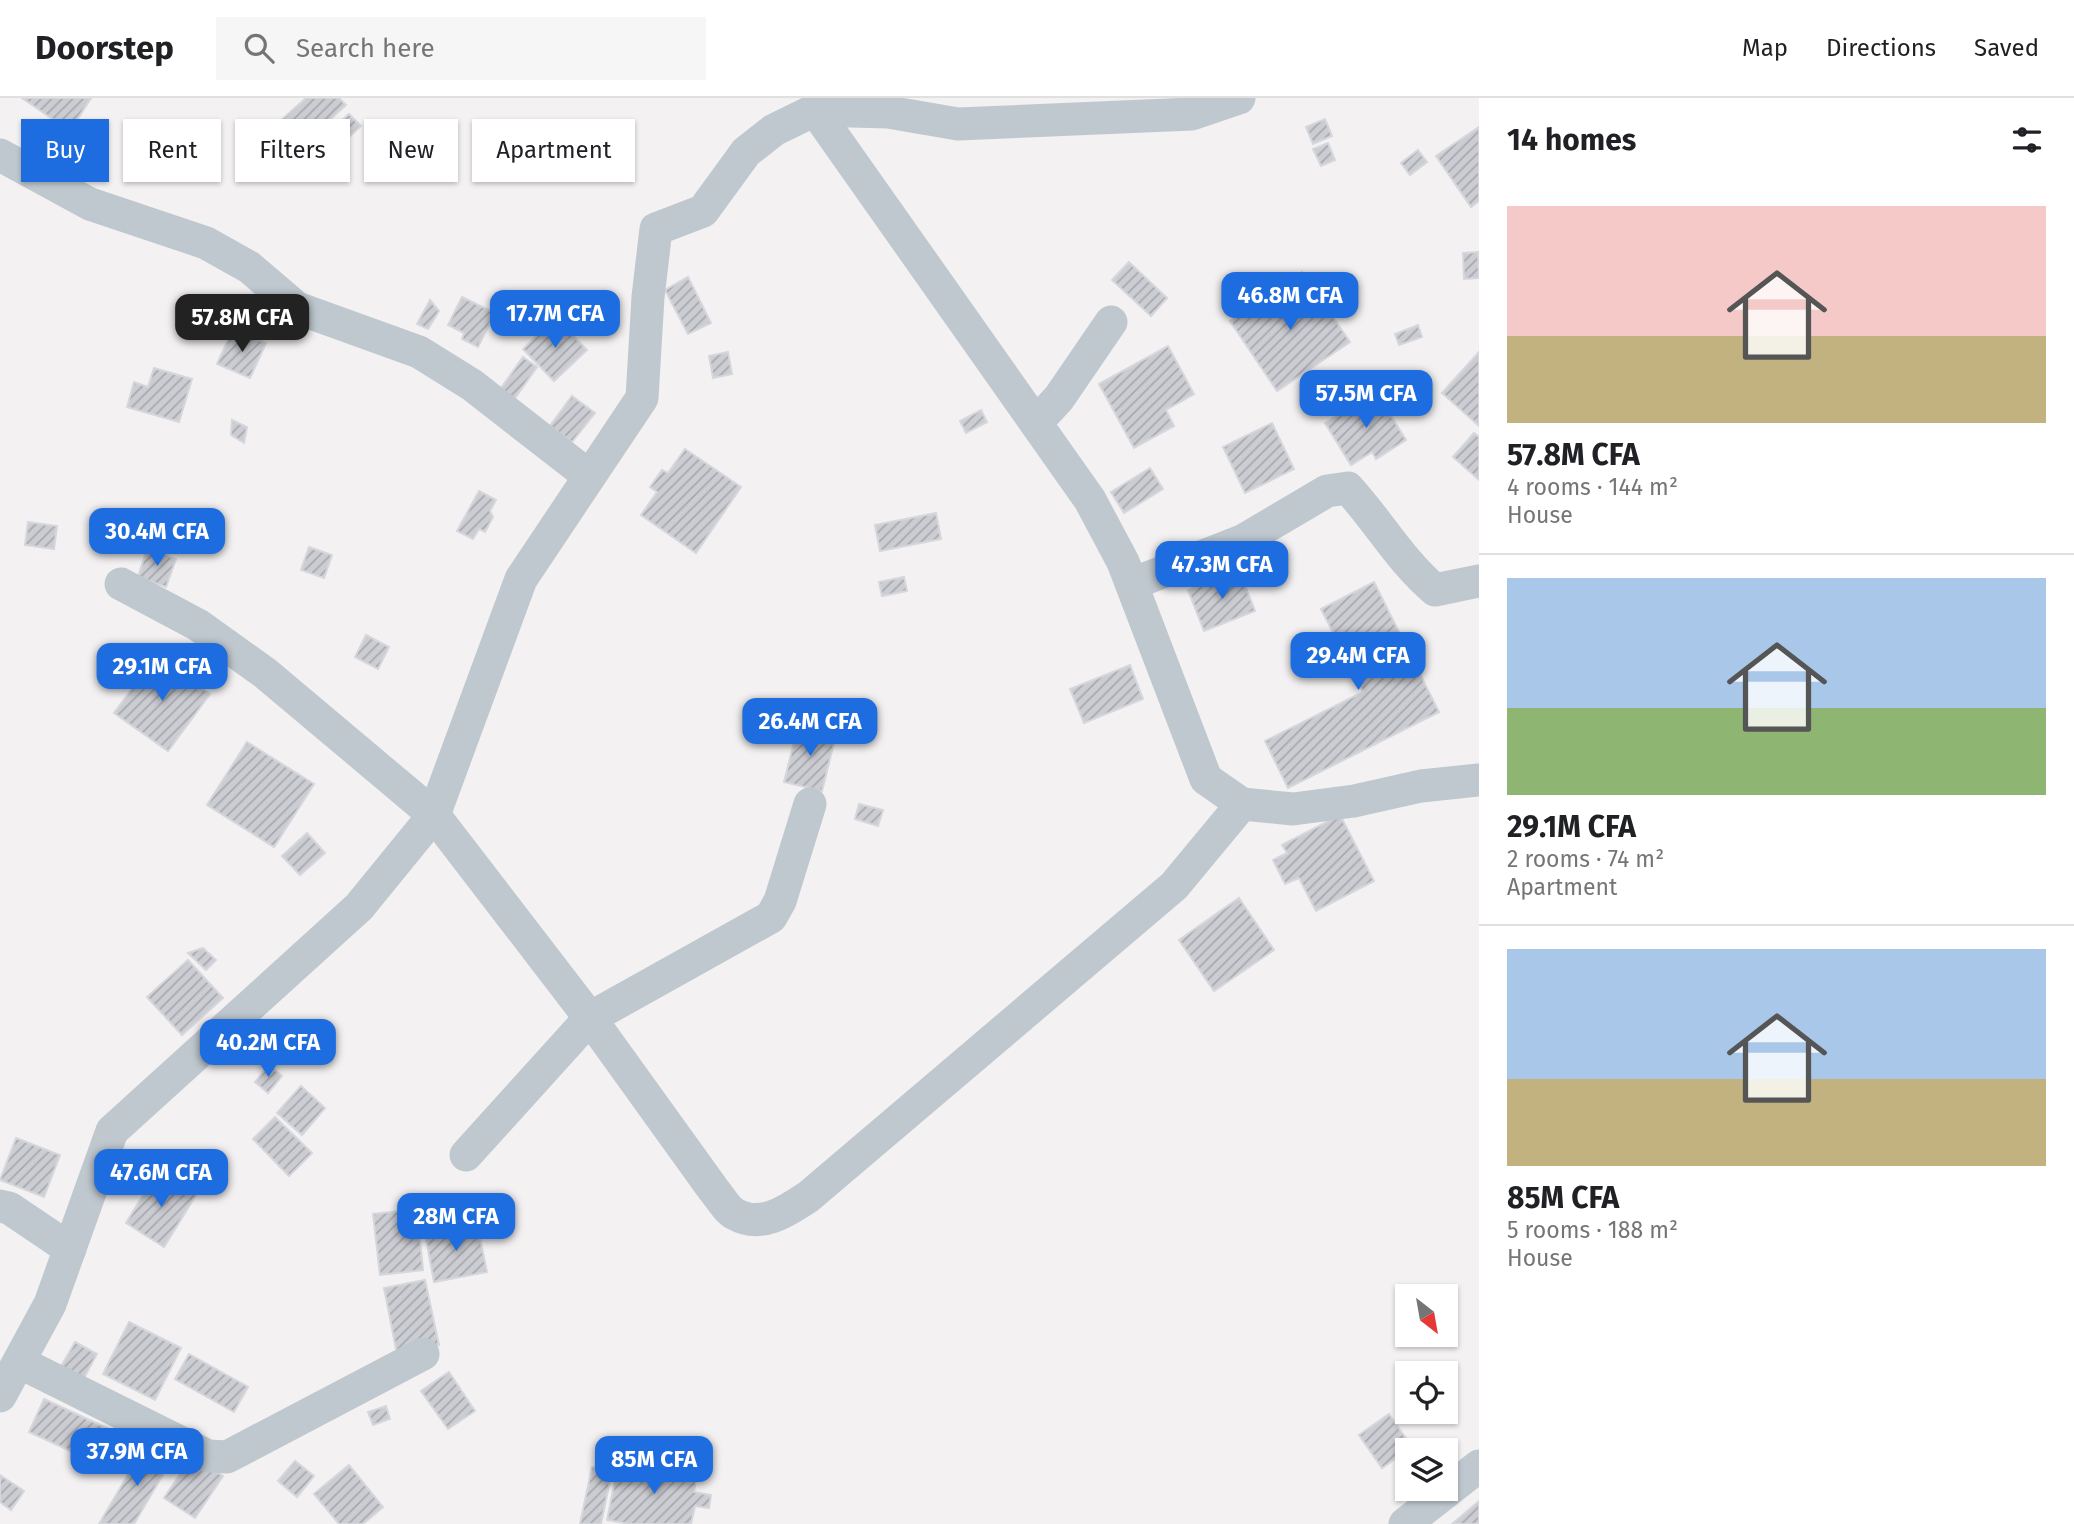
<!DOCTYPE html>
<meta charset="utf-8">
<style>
:root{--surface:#fff;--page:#f6f6f6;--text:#202124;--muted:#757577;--line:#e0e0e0;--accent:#1d6de1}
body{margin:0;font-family:"Fira Sans",sans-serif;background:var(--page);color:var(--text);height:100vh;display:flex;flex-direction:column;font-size:26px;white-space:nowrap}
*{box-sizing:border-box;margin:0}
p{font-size:23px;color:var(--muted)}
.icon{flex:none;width:38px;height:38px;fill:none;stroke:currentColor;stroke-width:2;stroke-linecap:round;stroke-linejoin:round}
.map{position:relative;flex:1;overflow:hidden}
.sheet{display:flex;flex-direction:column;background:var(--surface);width:595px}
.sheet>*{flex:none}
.banner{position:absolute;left:21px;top:21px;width:665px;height:63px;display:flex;gap:14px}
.needle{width:46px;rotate:149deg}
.controls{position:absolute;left:1395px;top:1186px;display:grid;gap:14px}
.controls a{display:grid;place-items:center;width:63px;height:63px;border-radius:0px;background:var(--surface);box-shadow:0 2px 5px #0004;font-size:35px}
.price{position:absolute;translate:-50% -60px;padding:0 16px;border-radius:14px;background:var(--accent);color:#fff;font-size:23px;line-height:46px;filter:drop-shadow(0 2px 4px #0008)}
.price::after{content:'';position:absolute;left:50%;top:42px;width:21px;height:16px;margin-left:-10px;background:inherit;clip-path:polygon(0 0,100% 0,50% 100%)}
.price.active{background:#222;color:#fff}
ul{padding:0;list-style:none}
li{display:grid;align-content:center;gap:14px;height:371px;padding:0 28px}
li+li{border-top:2px solid var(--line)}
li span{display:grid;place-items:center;height:217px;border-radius:0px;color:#555}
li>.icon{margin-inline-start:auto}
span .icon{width:126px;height:126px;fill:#fffc;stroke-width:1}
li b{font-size:30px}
h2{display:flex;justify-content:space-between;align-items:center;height:84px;padding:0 28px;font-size:30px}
.chip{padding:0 24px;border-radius:0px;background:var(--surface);box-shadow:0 2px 5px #0004;font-size:24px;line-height:63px}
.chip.active{background:var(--accent);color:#fff}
header{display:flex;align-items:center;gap:42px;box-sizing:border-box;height:98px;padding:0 35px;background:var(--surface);border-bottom:2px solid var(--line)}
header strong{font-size:33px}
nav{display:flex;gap:38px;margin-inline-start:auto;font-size:24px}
.search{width:490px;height:63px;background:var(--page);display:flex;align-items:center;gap:18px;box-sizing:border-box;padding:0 24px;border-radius:0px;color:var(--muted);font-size:26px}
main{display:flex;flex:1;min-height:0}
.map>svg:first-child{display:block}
.building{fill:url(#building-hatch);stroke:#d5d7dc;stroke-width:2}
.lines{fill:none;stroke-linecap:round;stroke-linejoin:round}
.minor{stroke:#bfc8cf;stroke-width:33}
</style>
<header>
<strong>Doorstep</strong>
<div class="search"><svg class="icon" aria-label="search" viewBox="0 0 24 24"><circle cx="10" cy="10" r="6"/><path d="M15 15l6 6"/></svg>Search here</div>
<nav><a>Map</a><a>Directions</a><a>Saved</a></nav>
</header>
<main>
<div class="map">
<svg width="1479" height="1426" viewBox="0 0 1479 1426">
<defs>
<pattern id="building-hatch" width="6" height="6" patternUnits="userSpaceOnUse" patternTransform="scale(1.75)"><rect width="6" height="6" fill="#cbcdd3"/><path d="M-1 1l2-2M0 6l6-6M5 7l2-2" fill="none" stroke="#a7a9ae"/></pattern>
</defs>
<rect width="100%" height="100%" fill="#f3f1f1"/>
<g class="building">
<polygon points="22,0 91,0 70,33"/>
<polygon points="306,0 339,0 346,7 301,48 279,24"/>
<polygon points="349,16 361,28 337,50 325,38"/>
<polygon points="1325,21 1332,38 1313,46 1306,29"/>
<polygon points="1479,29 1479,103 1471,109 1436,58"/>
<polygon points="1328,45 1335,62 1321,68 1313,51"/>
<polygon points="1418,52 1427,64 1410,77 1401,65"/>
<polygon points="1478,154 1479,180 1464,181 1463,155"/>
<polygon points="1129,164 1167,200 1151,218 1112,182"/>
<polygon points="1302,174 1350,244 1277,293 1230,223"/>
<polygon points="688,179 711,225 688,236 665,192"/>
<polygon points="462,199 495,215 478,249 462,241 464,235 448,227"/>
<polygon points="430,202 439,213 428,231 417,226"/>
<polygon points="556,220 587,252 554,283 523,251"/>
<polygon points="1418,227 1422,239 1399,247 1395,236"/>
<polygon points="233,231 266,245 250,280 217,266"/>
<polygon points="1168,248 1194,296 1166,312 1174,328 1134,350 1099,286"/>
<polygon points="728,254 732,276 713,280 709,258"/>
<polygon points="1479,254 1479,328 1442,295"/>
<polygon points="523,259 537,269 513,303 499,293"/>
<polygon points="154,270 192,281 179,324 127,309 134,284 148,289"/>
<polygon points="1376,294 1406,342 1376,361 1372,354 1351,367 1325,325"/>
<polygon points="572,298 595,315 572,344 550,328"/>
<polygon points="981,312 987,324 966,335 960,323"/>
<polygon points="232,322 247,329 244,345 231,337"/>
<polygon points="1272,325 1294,371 1245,395 1223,349"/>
<polygon points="1474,335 1479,339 1479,382 1453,359"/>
<polygon points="685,351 741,389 696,455 641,417 657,394 650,389 662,372 668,375"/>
<polygon points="1150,370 1163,391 1124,415 1111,394"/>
<polygon points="479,393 496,402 490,413 493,419 485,434 479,431 473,441 457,433"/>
<polygon points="936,415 941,441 880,453 875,427"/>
<polygon points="28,424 57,428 54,451 25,447"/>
<polygon points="309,449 332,457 324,480 301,472"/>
<polygon points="147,451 176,461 166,489 138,479"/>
<polygon points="1239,472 1255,513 1204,533 1188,492"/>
<polygon points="904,479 907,493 882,498 879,484"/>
<polygon points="1374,484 1439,614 1288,690 1265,643 1363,594 1321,511"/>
<polygon points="366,537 389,549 378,571 355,559"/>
<polygon points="157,557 210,596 168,653 114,615"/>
<polygon points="1130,567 1143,601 1084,625 1070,591"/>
<polygon points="798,628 836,637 822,693 784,684"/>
<polygon points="247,644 314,686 274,749 207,707"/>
<polygon points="859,706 883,712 878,728 855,721"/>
<polygon points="1340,717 1374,783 1316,813 1299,780 1285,786 1273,762 1287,755 1282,747"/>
<polygon points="307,735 325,755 300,777 282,758"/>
<polygon points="1239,800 1274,852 1214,893 1179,842"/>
<polygon points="203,850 216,862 206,872 188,855"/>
<polygon points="188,862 223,900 182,937 147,899"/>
<polygon points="269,967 282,978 268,995 255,984"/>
<polygon points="301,988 325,1010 302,1037 277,1015"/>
<polygon points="275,1019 312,1055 289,1078 253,1041"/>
<polygon points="16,1040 60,1057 44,1099 0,1082"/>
<polygon points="158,1073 196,1097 164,1149 126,1125"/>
<polygon points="445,1107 449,1127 423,1133 419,1113"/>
<polygon points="417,1111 423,1172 380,1177 373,1116"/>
<polygon points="477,1125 487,1174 434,1184 425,1136"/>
<polygon points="425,1182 439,1247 397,1256 384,1190"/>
<polygon points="129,1224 181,1250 155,1302 103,1276"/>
<polygon points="75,1244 97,1256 83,1282 60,1270"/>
<polygon points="189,1256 248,1289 234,1314 175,1281"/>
<polygon points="449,1274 475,1313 448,1331 421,1293"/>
<polygon points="44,1301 109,1331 94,1364 29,1334"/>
<polygon points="386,1308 390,1321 373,1327 368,1314"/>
<polygon points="1389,1316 1412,1349 1382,1370 1359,1337"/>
<polygon points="146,1346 172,1361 134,1426 99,1426"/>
<polygon points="186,1354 223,1378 195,1420 164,1400 180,1376 174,1372"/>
<polygon points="619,1362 697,1376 694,1394 711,1397 709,1410 695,1408 691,1426 629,1426 607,1422"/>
<polygon points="295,1363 314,1378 297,1399 278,1383"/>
<polygon points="349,1367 383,1409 363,1426 339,1426 314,1396"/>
<polygon points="592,1369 612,1373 601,1426 580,1426"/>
<polygon points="0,1377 24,1393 11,1412 0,1404"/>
<polygon points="1479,1403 1479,1426 1452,1426"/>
</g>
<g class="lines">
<g class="minor">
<polyline points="815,12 1090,402 1123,464 1206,681 1242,706 1293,711 1354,703 1421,688 1479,682"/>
<polyline points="0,57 90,106 206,145 249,169 297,210 419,254 472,287 589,378"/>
<polyline points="1036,325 1059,300 1111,224"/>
<path d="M 121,486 L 198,527 L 265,575 L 434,717 L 590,920 L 713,1091 C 719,1098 727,1112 735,1116 C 761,1131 787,1113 808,1099 L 1174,788 L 1242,706"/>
<path d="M 1132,486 L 1244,442 L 1327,393 L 1348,390 C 1379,424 1399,461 1435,492 L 1479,483"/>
<polyline points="466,1057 590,920 771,819 780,803 810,706"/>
<polyline points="0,1108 9,1110 70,1151"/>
<polyline points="19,1264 208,1358 227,1359 423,1256"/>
<polyline points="0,1298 50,1206 112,1033 359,809 434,717 521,481 642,300 648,199 656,131 703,113 746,54 774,32 815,12 888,14 958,26 1192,16 1239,0"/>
<polyline points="1405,1426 1479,1368"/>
</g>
</g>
</svg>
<div class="controls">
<a><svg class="needle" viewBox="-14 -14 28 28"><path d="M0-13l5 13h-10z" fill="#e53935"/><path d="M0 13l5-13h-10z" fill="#757577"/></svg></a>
<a><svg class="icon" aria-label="locate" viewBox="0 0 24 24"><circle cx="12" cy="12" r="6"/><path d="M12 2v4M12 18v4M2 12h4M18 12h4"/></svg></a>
<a><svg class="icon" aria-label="layers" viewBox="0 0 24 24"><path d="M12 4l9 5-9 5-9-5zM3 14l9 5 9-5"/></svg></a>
</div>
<b class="price" style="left:1290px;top:234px">46.8M CFA</b>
<b class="price" style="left:555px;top:252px">17.7M CFA</b>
<b class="price active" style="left:242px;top:256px">57.8M CFA</b>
<b class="price" style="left:1366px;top:332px">57.5M CFA</b>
<b class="price" style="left:157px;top:470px">30.4M CFA</b>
<b class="price" style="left:1222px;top:503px">47.3M CFA</b>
<b class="price" style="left:1358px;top:594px">29.4M CFA</b>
<b class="price" style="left:162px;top:605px">29.1M CFA</b>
<b class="price" style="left:810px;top:660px">26.4M CFA</b>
<b class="price" style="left:268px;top:981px">40.2M CFA</b>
<b class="price" style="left:161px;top:1111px">47.6M CFA</b>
<b class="price" style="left:456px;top:1155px">28M CFA</b>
<b class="price" style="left:137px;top:1390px">37.9M CFA</b>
<b class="price" style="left:654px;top:1398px">85M CFA</b>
<div class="banner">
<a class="chip active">Buy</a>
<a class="chip">Rent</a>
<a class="chip">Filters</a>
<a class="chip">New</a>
<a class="chip">Apartment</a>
</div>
</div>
<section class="sheet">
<h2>14 homes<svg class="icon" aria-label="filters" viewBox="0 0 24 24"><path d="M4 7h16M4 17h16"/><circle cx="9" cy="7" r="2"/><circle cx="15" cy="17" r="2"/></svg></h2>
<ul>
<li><span style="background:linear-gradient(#f6c9c9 60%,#c2b280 0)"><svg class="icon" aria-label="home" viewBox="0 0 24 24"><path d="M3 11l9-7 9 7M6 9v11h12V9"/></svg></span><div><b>57.8M CFA</b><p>4 rooms · 144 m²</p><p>House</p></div></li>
<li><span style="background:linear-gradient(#a9c7e8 60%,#8fb573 0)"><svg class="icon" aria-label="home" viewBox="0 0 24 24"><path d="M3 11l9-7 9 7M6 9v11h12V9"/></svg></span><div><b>29.1M CFA</b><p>2 rooms · 74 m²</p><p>Apartment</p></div></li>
<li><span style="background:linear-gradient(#a9c7e8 60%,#c2b280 0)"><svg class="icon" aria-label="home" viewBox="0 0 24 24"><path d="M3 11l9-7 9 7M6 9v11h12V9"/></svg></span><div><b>85M CFA</b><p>5 rooms · 188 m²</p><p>House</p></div></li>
</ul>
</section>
</main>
